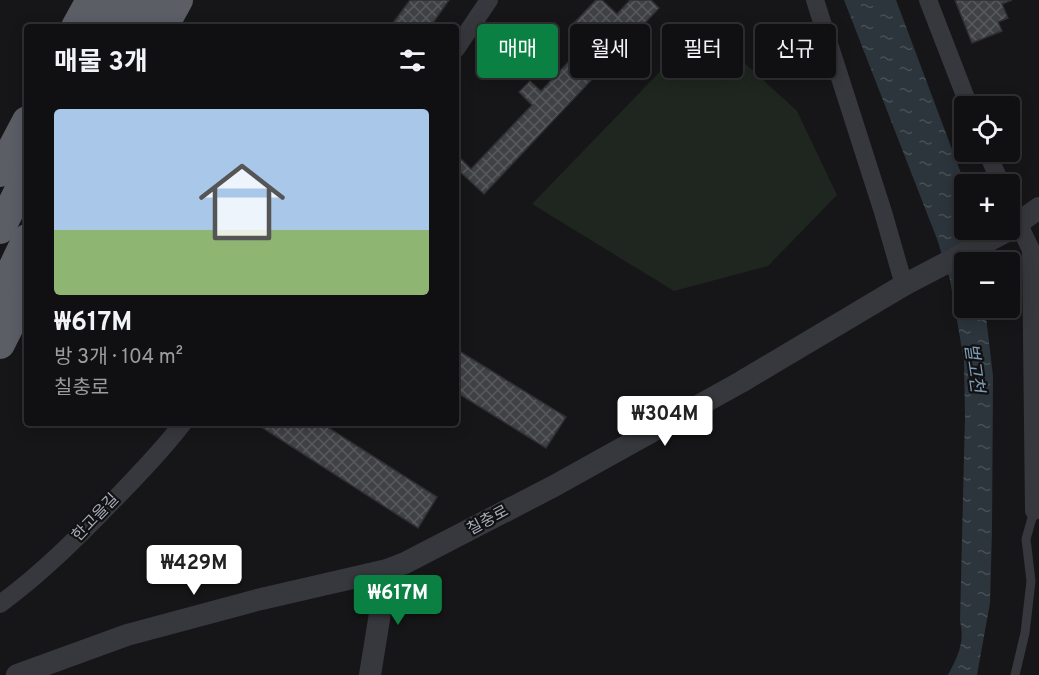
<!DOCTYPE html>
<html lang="ko">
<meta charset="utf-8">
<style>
:root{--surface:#101012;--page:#19191b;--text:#f1f3f6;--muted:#9c9d9f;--line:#303032;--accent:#0b8043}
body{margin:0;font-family:Overpass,"Noto Sans KR",sans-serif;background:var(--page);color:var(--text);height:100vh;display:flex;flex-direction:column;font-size:22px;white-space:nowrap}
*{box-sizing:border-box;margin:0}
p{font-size:20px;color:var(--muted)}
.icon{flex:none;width:33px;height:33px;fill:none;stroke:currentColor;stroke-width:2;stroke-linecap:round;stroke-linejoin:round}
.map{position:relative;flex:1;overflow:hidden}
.sheet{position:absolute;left:24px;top:24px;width:435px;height:402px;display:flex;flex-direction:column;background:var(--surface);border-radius:6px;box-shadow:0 3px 15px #0003,0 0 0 2px var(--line)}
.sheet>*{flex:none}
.hud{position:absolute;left:477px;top:24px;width:471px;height:54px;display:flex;gap:12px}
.controls{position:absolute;left:954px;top:96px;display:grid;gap:12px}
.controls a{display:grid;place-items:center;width:66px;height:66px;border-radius:6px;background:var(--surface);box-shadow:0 3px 15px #0003,0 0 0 2px var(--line);font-size:30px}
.price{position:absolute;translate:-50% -51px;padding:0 14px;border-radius:6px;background:#fff;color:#222;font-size:20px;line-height:39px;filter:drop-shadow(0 2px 3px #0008)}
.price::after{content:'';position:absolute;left:50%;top:36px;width:18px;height:14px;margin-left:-9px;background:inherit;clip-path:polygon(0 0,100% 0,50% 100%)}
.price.current{background:var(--accent);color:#fff}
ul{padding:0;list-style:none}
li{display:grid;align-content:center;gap:12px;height:318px;padding:0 30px}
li+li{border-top:2px solid var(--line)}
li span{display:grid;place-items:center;height:186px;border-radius:6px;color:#555}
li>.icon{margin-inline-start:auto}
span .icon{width:108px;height:108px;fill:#fffc;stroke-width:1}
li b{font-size:26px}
h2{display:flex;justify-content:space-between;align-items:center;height:72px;padding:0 30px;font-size:26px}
.chip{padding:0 21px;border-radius:6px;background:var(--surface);box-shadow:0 3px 15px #0003,0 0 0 2px var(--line);font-size:21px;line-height:54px}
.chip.current{background:var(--accent);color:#fff}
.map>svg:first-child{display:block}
.green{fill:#1e261f}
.water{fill:url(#water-ripples)}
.building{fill:url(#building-cross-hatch);stroke:#303034;stroke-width:1.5}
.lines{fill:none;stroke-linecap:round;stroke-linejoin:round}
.service{stroke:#37383d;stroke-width:9}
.minor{stroke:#37383d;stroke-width:18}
.tertiary{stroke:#37383d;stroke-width:22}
.trunk{stroke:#5b5e65;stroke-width:30}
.labels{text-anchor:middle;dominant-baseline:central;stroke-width:4.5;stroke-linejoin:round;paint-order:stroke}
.street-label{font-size:16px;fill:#a8adb8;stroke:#111113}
.water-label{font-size:18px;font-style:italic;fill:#7f9bb3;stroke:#111113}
</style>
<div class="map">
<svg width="1039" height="675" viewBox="0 0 1039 675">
<defs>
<pattern id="water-ripples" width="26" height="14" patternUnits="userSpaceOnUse" patternTransform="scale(1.5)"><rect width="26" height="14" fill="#2c353c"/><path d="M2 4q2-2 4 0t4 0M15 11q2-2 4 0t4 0" fill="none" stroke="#485056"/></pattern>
<pattern id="building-cross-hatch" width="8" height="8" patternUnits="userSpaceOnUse" patternTransform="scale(1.5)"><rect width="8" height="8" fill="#404145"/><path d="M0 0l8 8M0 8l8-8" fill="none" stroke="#595a5e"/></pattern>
</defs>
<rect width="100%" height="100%" fill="#161618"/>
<polygon class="green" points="704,26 797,111 837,195 768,266 674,291 532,204"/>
<path class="water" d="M 844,0 L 896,0 L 965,184 L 964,230 L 974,230 L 980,262 L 964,262 L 964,308 L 985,308 L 993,376 L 992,530 L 990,603 L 977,675 L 948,675 C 958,656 965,643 960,621 L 965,416 L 964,361 L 950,280 L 937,239 Z"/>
<g class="building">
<polygon points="410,0 449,0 430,27 390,27"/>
<polygon points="596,0 602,0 617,14 630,0 651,0 659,8 484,194 456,168 456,158 458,156 471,169 532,105 519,92 530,81 541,91 589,40 573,24"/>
<polygon points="955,0 1012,0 1002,4 1008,18 998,22 1002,31 972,43"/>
<polygon points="456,349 566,417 546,448 456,392"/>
<polygon points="255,423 321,423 437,497 418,528"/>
</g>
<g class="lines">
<polyline class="service" points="1015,675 1025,633 1031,581 1026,539 1034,511"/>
<g class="minor">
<polyline points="815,0 883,212 904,285"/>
<polyline points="928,0 969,106"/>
<polyline points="456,49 489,0"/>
<polyline points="987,152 1001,184"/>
<polyline points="1010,206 1031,250 1034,511"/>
<path d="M 0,604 C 41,574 77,538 112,502 C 137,476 162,451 183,423"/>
</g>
<g class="tertiary">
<polyline points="1010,229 1039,208"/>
<polyline points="17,675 127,635 257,600 387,570 405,563 554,486 741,382 904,285 1009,230"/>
<polyline points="370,675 387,570"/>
</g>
<g class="trunk">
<polyline points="76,27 91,0"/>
<polyline points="104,27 118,0"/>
<polyline points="136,27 150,0"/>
<polyline points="163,27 178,0"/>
<polyline points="0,172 27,121"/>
<polyline points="0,229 27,175"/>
<polyline points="0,295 27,239"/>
<polyline points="0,344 27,290"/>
</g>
</g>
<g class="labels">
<g class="street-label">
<text transform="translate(96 518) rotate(-46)">한고을길</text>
<text transform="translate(488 521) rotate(-28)">칠충로</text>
</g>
<g class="water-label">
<text transform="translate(973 368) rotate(82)">벌고천</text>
</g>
</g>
</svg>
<div class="controls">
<a><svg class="icon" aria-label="locate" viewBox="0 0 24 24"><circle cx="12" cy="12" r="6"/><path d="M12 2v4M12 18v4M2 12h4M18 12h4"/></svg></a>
<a>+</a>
<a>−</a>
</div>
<b class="price" style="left:665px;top:447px">₩304M</b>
<b class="price" style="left:194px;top:596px">₩429M</b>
<b class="price current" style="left:398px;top:626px">₩617M</b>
<div class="hud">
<a class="chip current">매매</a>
<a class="chip">월세</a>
<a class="chip">필터</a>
<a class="chip">신규</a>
</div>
<section class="sheet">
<h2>매물 3개<svg class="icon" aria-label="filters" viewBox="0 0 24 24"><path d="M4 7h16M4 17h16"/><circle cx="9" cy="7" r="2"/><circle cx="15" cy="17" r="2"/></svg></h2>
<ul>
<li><span style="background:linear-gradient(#a9c7e8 65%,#8fb573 0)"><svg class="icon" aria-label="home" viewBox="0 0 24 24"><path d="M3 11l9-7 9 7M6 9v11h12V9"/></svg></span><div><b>₩617M</b><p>방 3개 · 104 m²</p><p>칠충로</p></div></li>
</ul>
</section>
</div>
